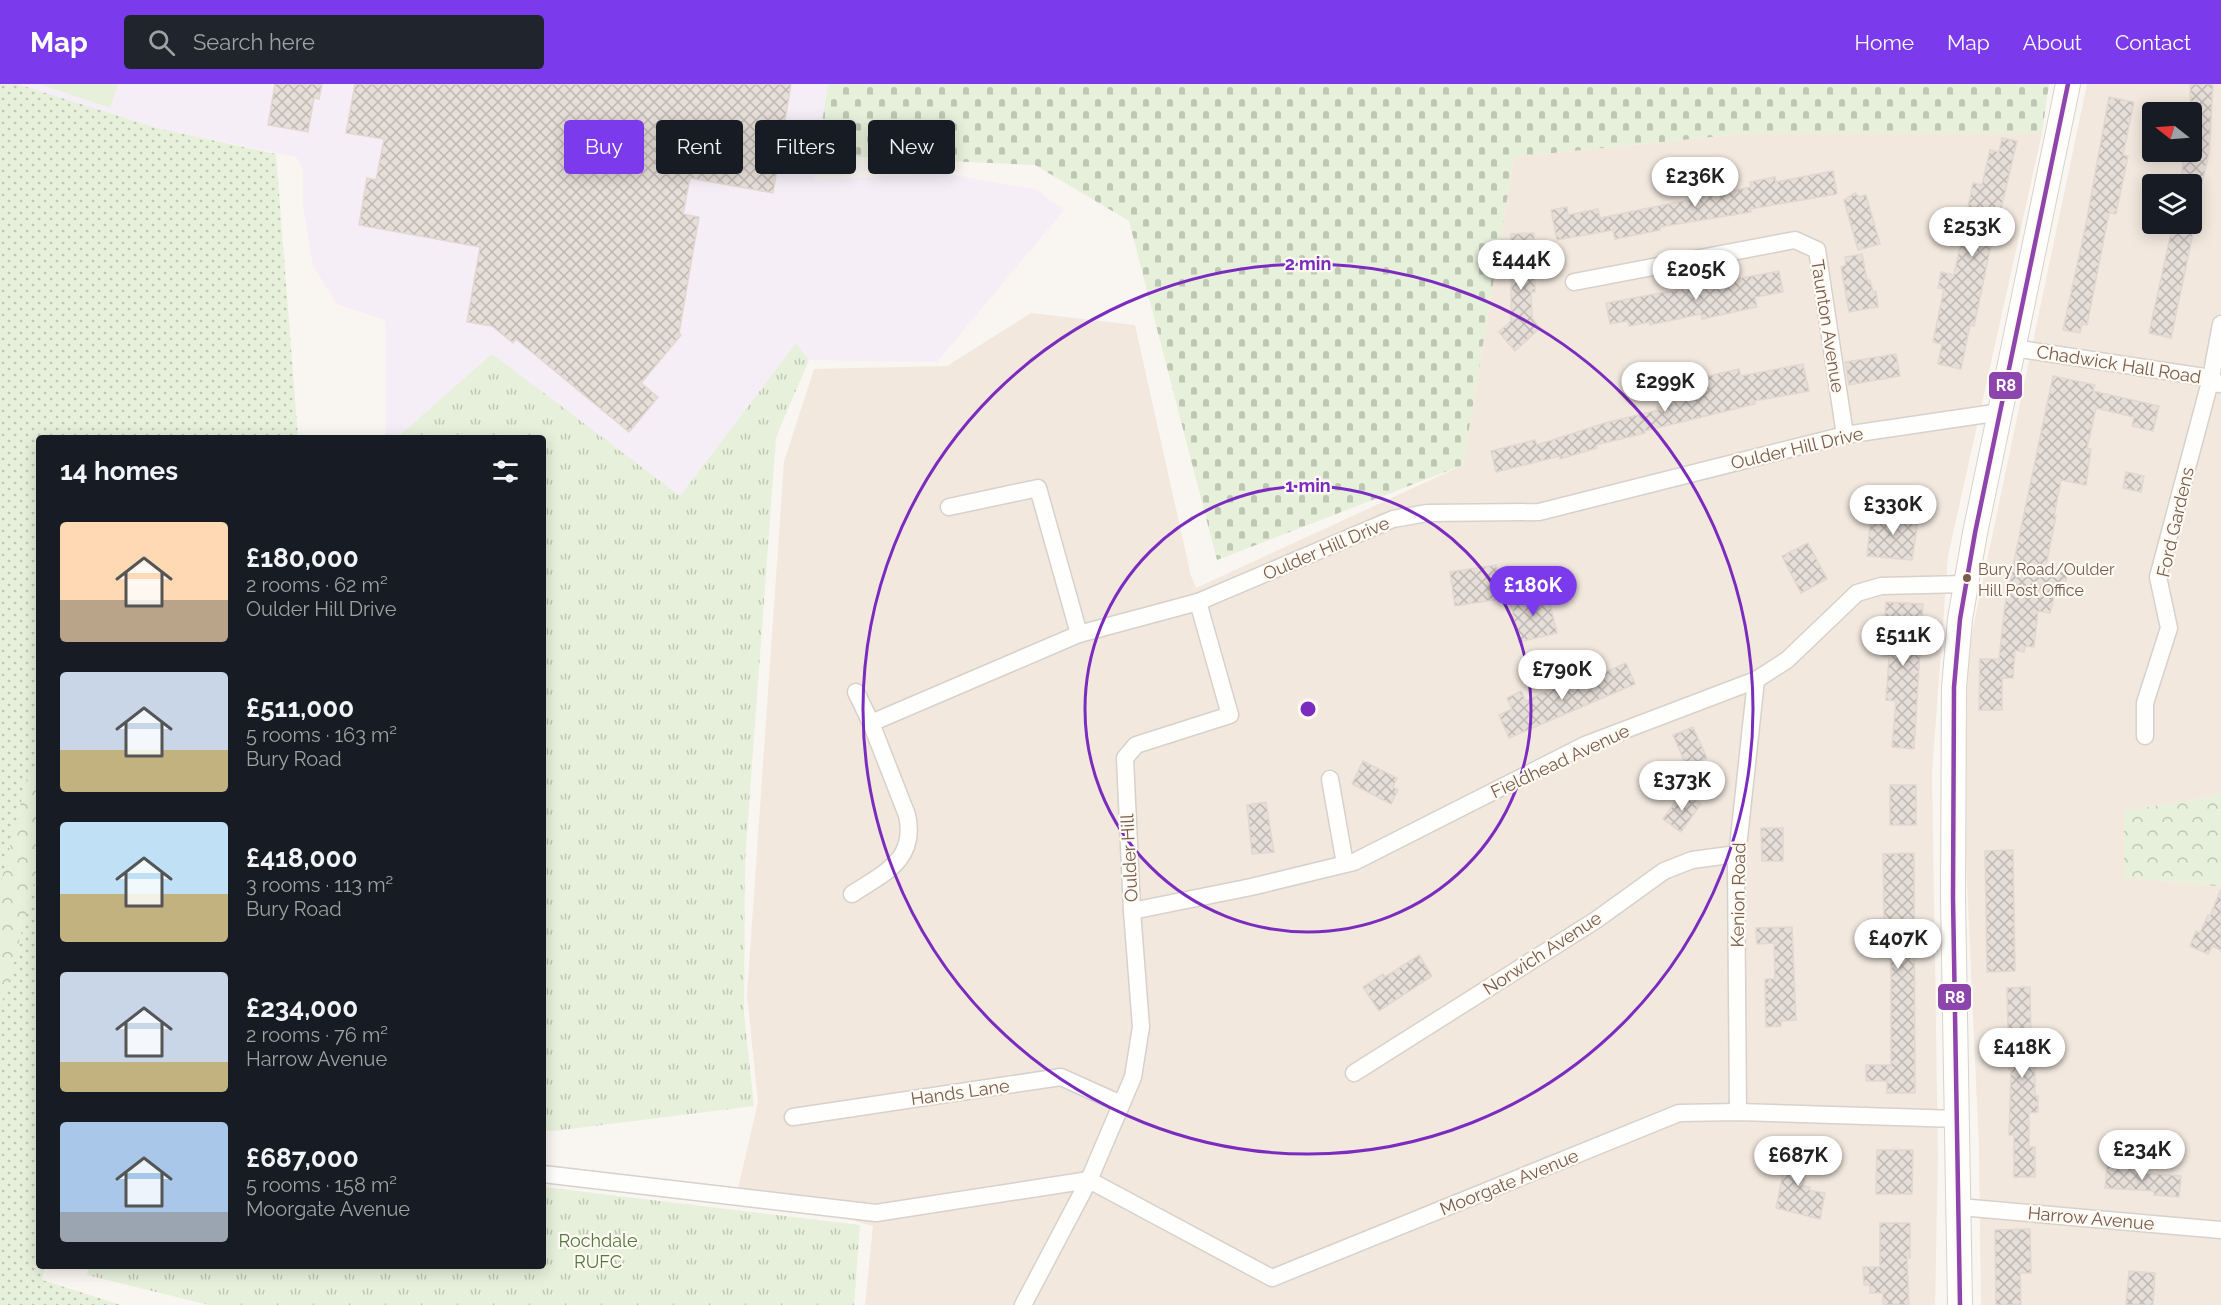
<!DOCTYPE html>
<meta charset="utf-8">
<style>
:root{--surface:#171b24;--page:#20242c;--text:#f1f3f6;--muted:#9ea1a6;--accent:#7c3aed}
body{margin:0;font-family:Raleway,sans-serif;background:var(--page);color:var(--text);height:100vh;display:flex;flex-direction:column;font-size:22px;white-space:nowrap}
*{box-sizing:border-box;margin:0}
p{font-size:20px;color:var(--muted)}
.icon{flex:none;width:33px;height:33px;fill:none;stroke:currentColor;stroke-width:2;stroke-linecap:round;stroke-linejoin:round}
.map{position:relative;flex:1;overflow:hidden}
.side{position:absolute;left:36px;top:351px;width:510px;height:834px;display:flex;flex-direction:column;background:var(--surface);border-radius:6px;box-shadow:0 3px 15px #0003}
.side>*{flex:none}
.top-card{position:absolute;left:564px;top:36px;width:570px;height:54px;display:flex;gap:12px}
.needle{width:39px;rotate:287deg}
.controls{position:absolute;left:2142px;top:18px;display:grid;gap:12px}
.controls a{display:grid;place-items:center;width:60px;height:60px;border-radius:6px;background:var(--surface);box-shadow:0 3px 15px #0003;font-size:30px}
.price{position:absolute;translate:-50% -51px;padding:0 14px;border-radius:21px;background:#fff;color:#222;font-size:20px;line-height:39px;filter:drop-shadow(0 2px 3px #0008)}
.price::after{content:'';position:absolute;left:50%;top:36px;width:18px;height:14px;margin-left:-9px;background:inherit;clip-path:polygon(0 0,100% 0,50% 100%)}
.price.selected{background:var(--accent);color:#fff}
ul{padding:0;list-style:none}
li{display:flex;align-items:center;gap:18px;height:150px;padding:0 24px}
li span{display:grid;place-items:center;flex:none;width:168px;height:120px;border-radius:6px;color:#555}
li>.icon{margin-inline-start:auto}
span .icon{width:72px;height:72px;fill:#fffc;stroke-width:1}
li b{font-size:26px}
h2{display:flex;justify-content:space-between;align-items:center;height:72px;padding:0 24px;font-size:26px}
.pill{padding:0 21px;border-radius:6px;background:var(--surface);box-shadow:0 3px 15px #0003;font-size:21px;line-height:54px}
.pill.selected{background:var(--accent);color:#fff}
header{display:flex;align-items:center;gap:36px;box-sizing:border-box;height:84px;padding:0 30px;background:var(--accent);color:#fff}
header strong{font-size:28px}
nav{display:flex;gap:33px;margin-inline-start:auto;font-size:21px}
.search{width:420px;height:54px;background:var(--page);display:flex;align-items:center;gap:15px;box-sizing:border-box;padding:0 21px;border-radius:6px;color:var(--muted);font-size:22px}
.map>svg:first-child{display:block}
.residential{fill:#f2e8de;fill-rule:evenodd}
.education{fill:#f6eef6}
.grass{fill:url(#grass-dots)}
.forest{fill:url(#forest-crowns)}
.cemetery{fill:url(#cemetery-stones)}
.park{fill:url(#park-tufts)}
.garden{fill:#e7f0db}
.building{fill:url(#building-cross-hatch);stroke:#e2d8d2;stroke-width:1.5}
.lines{fill:none;stroke-linecap:round;stroke-linejoin:round}
.minor-casing{stroke:#d7d1cb;stroke-width:19}
.secondary-casing{stroke:#d9d2cb;stroke-width:26}
.minor{stroke:#fefefd;stroke-width:16}
.secondary{stroke:#fefefd;stroke-width:24}
.bus-1-casing{stroke:#fffaf3;stroke-width:9}
.bus-1{stroke:#8e44ad;stroke-width:4.5}
.ring{fill:none;stroke:#7b2cbf;stroke-width:3}
.bus-dot{fill:#7a5c4d;stroke:#fffaf3;stroke-width:2}
.labels{text-anchor:middle;dominant-baseline:central;stroke-width:4.5;stroke-linejoin:round;paint-order:stroke}
.bus-label{font-size:16px;fill:#7a5c4d;stroke:#fffaf3;text-anchor:start}
.street-label{font-size:18px;fill:#7a5c4d;stroke:#fffaf3}
.park-label{font-size:18px;fill:#537a41;stroke:#fffaf3}
.centre{fill:#7b2cbf;stroke:#fffaf3;stroke-width:3}
.ring-label{font-size:18px;text-anchor:middle;font-weight:bold;fill:#7b2cbf;stroke:#fffaf3;stroke-width:4.5;stroke-linejoin:round;paint-order:stroke}
.line-badge{stroke:#fffaf3;stroke-width:2}
.badge-label{font-size:16px;text-anchor:middle;font-weight:bold;fill:#fff}
</style>
<header>
<strong>Map</strong>
<div class="search"><svg class="icon" aria-label="search" viewBox="0 0 24 24"><circle cx="10" cy="10" r="6"/><path d="M15 15l6 6"/></svg>Search here</div>
<nav><a>Home</a><a>Map</a><a>About</a><a>Contact</a></nav>
</header>
<div class="map">
<svg width="2221" height="1221" viewBox="0 0 2221 1221">
<defs>
<pattern id="grass-dots" width="8" height="8" patternUnits="userSpaceOnUse" patternTransform="scale(1.5)"><rect width="8" height="8" fill="#e7f0db"/><path d="M2 2h.1M6 6h.1" fill="none" stroke="#c0c6b4" stroke-width="1.8" stroke-linecap="round"/></pattern>
<pattern id="forest-crowns" width="20" height="18" patternUnits="userSpaceOnUse" patternTransform="scale(1.5)"><rect width="20" height="18" fill="#e7f0db"/><path d="M2 6a3 3 0 1 1 6 0M12 15a3 3 0 1 1 6 0" fill="none" stroke="#c0c6b4"/></pattern>
<pattern id="cemetery-stones" width="16" height="16" patternUnits="userSpaceOnUse" patternTransform="scale(1.5)"><rect width="16" height="16" fill="#e7f0db"/><path d="M2 7V4a2 2 0 0 1 4 0v3zM10 15v-3a2 2 0 0 1 4 0v3z" fill="#c0c6b4"/></pattern>
<pattern id="park-tufts" width="24" height="20" patternUnits="userSpaceOnUse" patternTransform="scale(1.5)"><rect width="24" height="20" fill="#e7f0db"/><path d="M3 7l-1-3M5 7V3M7 7l1-3M15 17l-1-3M17 17v-4M19 17l1-3" fill="none" stroke="#c0c6b4"/></pattern>
<pattern id="building-cross-hatch" width="8" height="8" patternUnits="userSpaceOnUse" patternTransform="scale(1.5)"><rect width="8" height="8" fill="#e6ded7"/><path d="M0 0l8 8M0 8l8-8" fill="none" stroke="#bfb7b1"/></pattern>
</defs>
<rect width="100%" height="100%" fill="#f9f5f0"/>
<g class="residential">
<path d="M 2087,0 L 2221,0 L 2221,709 L 2217,712 L 2124,727 L 2125,793 L 2216,802 L 2221,797 L 2221,1221 L 1981,1221 L 1979,1064 L 1965,753 L 1966,577 ZM 2152,28 L 2192,28 L 2192,68 L 2152,68 ZM 2152,100 L 2192,100 L 2192,140 L 2152,140 Z"/>
<polygon points="1750,49 2042,49 1948,472 1932,689 1938,1072 1935,1221 865,1221 873,1142 738,1105 758,1018 747,911 784,378 814,285 947,282 1031,229 1135,241 1191,492 1196,504 1463,381 1514,73"/>
</g>
<polygon class="education" points="17,0 828,0 814,96 944,89 1037,106 1064,126 937,278 809,276 796,259 680,412 492,271 400,351 386,350 385,236 337,220 313,182 303,123 303,85 296,73 157,44"/>
<polygon class="grass" points="0,0 17,0 157,44 276,70 298,354 39,354 39,1182 45,1182 42,1196 121,1221 0,1221"/>
<g class="forest">
<polygon points="29,686 39,689 39,778 11,890 0,924 2,794"/>
<polygon points="2221,709 2221,797 2217,802 2124,793 2124,727 2217,712"/>
</g>
<polygon class="cemetery" points="828,0 2049,0 2042,49 1750,49 1514,73 1463,381 1217,476 1129,137 1035,81 817,71"/>
<g class="park">
<polygon points="796,259 809,276 776,353 745,776 744,929 754,1022 554,1047 543,1046 543,354 385,354 386,350 400,351 492,270 680,412"/>
<polygon points="543,1103 860,1141 854,1221 209,1221 87,1191 89,1182 543,1182"/>
</g>
<polygon class="garden" points="40,0 118,0 110,24"/>
<g class="building">
<polygon points="275,0 322,0 319,15 314,14 308,48 268,41"/>
<polygon points="355,0 791,0 773,109 690,94 683,130 699,133 679,249 681,251 641,299 658,313 629,348 516,255 513,259 492,242 467,238 480,163 359,141 367,94 376,96 384,55 346,49"/>
<polygon points="2190,0 2213,0 2209,69 2202,100 2180,100 2185,68 2192,68"/>
<polygon points="2109,13 2134,18 2123,71 2128,72 2116,130 2109,129 2087,241 2082,240 2080,249 2063,246 2086,140"/>
<polygon points="2002,54 2017,57 1998,138 1996,138 1974,242 1970,241 1961,285 1938,280 1942,260 1933,258 1944,205 1938,204 1941,188 1954,191 1973,99 1982,101 1990,66 1999,68"/>
<polygon points="1833,87 1837,110 1750,125 1751,128 1660,143 1660,146 1615,155 1613,146 1557,156 1551,126 1567,123 1568,131 1598,125 1600,134 1751,103 1750,98 1775,93 1776,98"/>
<polygon points="1855,109 1859,113 1866,111 1880,160 1858,166 1844,116"/>
<polygon points="2173,140 2195,140 2171,254 2149,249"/>
<polygon points="1534,149 1535,208 1531,208 1532,234 1540,244 1515,267 1499,248 1511,237 1511,150"/>
<polygon points="1862,170 1867,196 1870,196 1873,208 1876,207 1878,223 1849,228 1841,183 1846,181 1845,173"/>
<polygon points="1779,187 1783,208 1755,213 1757,223 1702,235 1701,230 1650,241 1649,238 1629,242 1628,237 1610,240 1606,219"/>
<polygon points="1896,270 1900,292 1849,301 1845,278"/>
<polygon points="1803,280 1809,307 1754,317 1755,320 1644,347 1645,349 1596,361 1597,364 1560,375 1560,372 1496,388 1491,367 1535,356 1537,361 1605,339 1658,326 1657,323 1674,319 1671,305 1705,297 1704,293 1739,285 1741,292"/>
<polygon points="2053,292 2095,301 2093,307 2159,322 2153,347 2132,342 2134,333 2096,324 2087,364 2091,365 2086,401 2061,396 2054,432 2056,432 2046,482 2068,486 2063,511 2055,509 2050,529 2038,527 2034,563 2025,562 2024,568 2015,566 2013,594 2002,594 2002,626 1979,626 1980,575 1999,575 2005,520"/>
<polygon points="2126,388 2144,392 2141,408 2123,404"/>
<polygon points="1888,428 1919,430 1912,476 1867,472 1870,440"/>
<polygon points="1808,459 1827,495 1801,509 1782,472"/>
<polygon points="1496,481 1500,515 1455,522 1450,488"/>
<polygon points="1547,508 1557,549 1519,558 1510,517"/>
<polygon points="1886,518 1923,520 1914,665 1892,663 1896,617 1886,616 1889,573 1882,572"/>
<polygon points="1626,579 1635,600 1509,654 1499,631 1512,625 1507,614 1521,607 1526,617 1557,602 1560,608"/>
<polygon points="1693,643 1707,674 1687,683 1673,651"/>
<polygon points="1363,677 1397,694 1393,703 1398,706 1391,720 1352,700"/>
<rect x="1890" y="701" width="26" height="40"/>
<polygon points="1683,707 1701,720 1681,748 1663,735"/>
<polygon points="1266,718 1274,768 1252,770 1247,721"/>
<polygon points="1761,744 1783,744 1783,777 1762,777"/>
<polygon points="2013,766 2015,887 1987,888 1985,767"/>
<polygon points="1914,769 1915,1009 1887,1009 1887,997 1866,997 1866,981 1891,981 1891,868 1868,868 1868,835 1884,835 1883,770"/>
<polygon points="2221,805 2221,866 2212,862 2208,870 2190,862 2196,847 2200,849 2208,831 2210,832"/>
<polygon points="1792,843 1796,936 1781,937 1781,942 1766,943 1765,895 1775,895 1774,859 1757,860 1756,844"/>
<polygon points="1419,871 1432,892 1379,927 1363,903 1383,890 1385,893"/>
<polygon points="2030,903 2031,955 2035,955 2035,1012 2038,1012 2038,1028 2029,1029 2029,1063 2035,1063 2035,1093 2014,1093 2014,1051 2009,1051 2011,985 2009,985 2007,904"/>
<polygon points="1788,1063 1810,1068 1803,1102 1810,1103 1809,1106 1825,1109 1820,1135 1776,1124"/>
<polygon points="1877,1066 1913,1066 1912,1110 1876,1110"/>
<polygon points="2107,1081 2134,1083 2134,1088 2181,1092 2179,1113 2154,1111 2154,1107 2105,1104"/>
<polygon points="1880,1139 1910,1139 1910,1174 1907,1174 1909,1221 1883,1221 1883,1209 1870,1209 1870,1201 1864,1201 1863,1183 1880,1183"/>
<polygon points="2030,1145 2031,1189 2020,1189 2021,1221 1996,1221 1995,1146"/>
<polygon points="2129,1187 2155,1189 2153,1221 2126,1221"/>
</g>
<g class="lines">
<defs>
<g id="minor">
<polyline points="1574,198 1795,156 1817,166 1845,351"/>
<polyline points="2014,264 2211,294 2219,300"/>
<polyline points="949,423 1038,404 1079,550"/>
<polyline points="856,608 871,639"/>
<polyline points="2145,652 2145,619 2169,544 2158,493 2211,294 2221,240"/>
<polyline points="1330,695 1345,780"/>
<path d="M 852,810 C 884,789 917,776 907,731 L 871,639 L 1079,550 L 1198,518 L 1393,435 L 1427,429 L 1539,428 L 1845,351 L 2001,328"/>
<polyline points="1132,827 1251,803 1354,778 1585,661 1756,596 1787,576 1857,509 1881,502 1966,500"/>
<polyline points="1354,989 1596,836 1664,787 1692,776 1737,770"/>
<polyline points="1738,1028 1736,782 1756,596"/>
<polyline points="793,1033 1061,993 1121,1020"/>
<polyline points="543,1090 876,1129 1089,1096"/>
<polyline points="1089,1096 1272,1194 1679,1029 1738,1028 1958,1035"/>
<polyline points="1960,1123 2221,1146"/>
<polyline points="1023,1221 1089,1096 1133,993 1141,943 1132,827 1125,674 1136,661 1230,631 1198,518"/>
</g>
<polyline id="secondary" points="1960,1221 1953,814 1954,603 1960,535 1975,449 2068,0"/>
</defs>
<use href="#minor" class="minor-casing"/>
<use href="#secondary" class="secondary-casing"/>
<use href="#minor" class="minor"/>
<use href="#secondary" class="secondary"/>
<defs>
<polyline id="bus-1" points="1960,1221 1953,814 1954,603 1960,535 1975,449 2068,0"/>
</defs>
<use href="#bus-1" class="bus-1-casing"/>
<use href="#bus-1" class="bus-1"/>
</g>
<g class="ring">
<circle cx="1308" cy="625" r="223"/>
<circle cx="1308" cy="625" r="445"/>
</g>
<circle class="bus-dot" cx="1967" cy="494" r="5"/>
<g class="labels">
<g class="bus-label">
<text x="1978" y="485">Bury Road/Oulder<tspan x="1978" dy="21">Hill Post Office</tspan></text>
</g>
<g class="street-label">
<text transform="translate(1828 242) rotate(81)">Taunton Avenue</text>
<text transform="translate(2119 280) rotate(9)">Chadwick Hall Road</text>
<text transform="translate(1797 364) rotate(-13)">Oulder Hill Drive</text>
<text transform="translate(2175 438) rotate(-77)">Ford Gardens</text>
<text transform="translate(1326 464) rotate(-23)">Oulder Hill Drive</text>
<text transform="translate(1560 677) rotate(-25)">Fieldhead Avenue</text>
<text transform="translate(1129 774) rotate(-93)">Oulder Hill</text>
<text transform="translate(1738 811) rotate(-89)">Kenion Road</text>
<text transform="translate(1542 869) rotate(-33)">Norwich Avenue</text>
<text transform="translate(960 1008) rotate(-8)">Hands Lane</text>
<text transform="translate(1509 1098) rotate(-22)">Moorgate Avenue</text>
<text transform="translate(2091 1134) rotate(5)">Harrow Avenue</text>
</g>
<g class="park-label">
<text x="598" y="1156">Rochdale<tspan x="598" dy="21">RUFC</tspan></text>
</g>
</g>
<circle cx="1308" cy="625" r="9" class="centre"/>
<g class="ring-label">
<text x="1308" y="186">2 min</text>
<text x="1308" y="408">1 min</text>
</g>
<g class="line-badge">
<rect x="1988" y="287" width="35" height="29" rx="6" fill="#8e44ad"/>
<rect x="1937" y="899" width="35" height="28" rx="6" fill="#8e44ad"/>
</g>
<g class="badge-label">
<text x="2006" y="307">R8</text>
<text x="1955" y="919">R8</text>
</g>
</svg>
<div class="controls">
<a><svg class="needle" viewBox="-14 -14 28 28"><path d="M0-13l5 13h-10z" fill="#e53935"/><path d="M0 13l5-13h-10z" fill="#9ea1a6"/></svg></a>
<a><svg class="icon" aria-label="layers" viewBox="0 0 24 24"><path d="M12 4l9 5-9 5-9-5zM3 14l9 5 9-5"/></svg></a>
</div>
<b class="price" style="left:1695px;top:124px">£236K</b>
<b class="price" style="left:1972px;top:174px">£253K</b>
<b class="price" style="left:1521px;top:207px">£444K</b>
<b class="price" style="left:1696px;top:217px">£205K</b>
<b class="price" style="left:1665px;top:329px">£299K</b>
<b class="price" style="left:1893px;top:452px">£330K</b>
<b class="price selected" style="left:1533px;top:533px">£180K</b>
<b class="price" style="left:1903px;top:583px">£511K</b>
<b class="price" style="left:1562px;top:617px">£790K</b>
<b class="price" style="left:1682px;top:728px">£373K</b>
<b class="price" style="left:1898px;top:886px">£407K</b>
<b class="price" style="left:2022px;top:995px">£418K</b>
<b class="price" style="left:2142px;top:1097px">£234K</b>
<b class="price" style="left:1798px;top:1103px">£687K</b>
<div class="top-card">
<a class="pill selected">Buy</a>
<a class="pill">Rent</a>
<a class="pill">Filters</a>
<a class="pill">New</a>
</div>
<section class="side">
<h2>14 homes<svg class="icon" aria-label="filters" viewBox="0 0 24 24"><path d="M4 7h16M4 17h16"/><circle cx="9" cy="7" r="2"/><circle cx="15" cy="17" r="2"/></svg></h2>
<ul>
<li><span style="background:linear-gradient(#ffd9b3 65%,#b9a48a 0)"><svg class="icon" aria-label="home" viewBox="0 0 24 24"><path d="M3 11l9-7 9 7M6 9v11h12V9"/></svg></span><div><b>£180,000</b><p>2 rooms · 62 m²</p><p>Oulder Hill Drive</p></div></li>
<li><span style="background:linear-gradient(#c9d6e8 65%,#c2b280 0)"><svg class="icon" aria-label="home" viewBox="0 0 24 24"><path d="M3 11l9-7 9 7M6 9v11h12V9"/></svg></span><div><b>£511,000</b><p>5 rooms · 163 m²</p><p>Bury Road</p></div></li>
<li><span style="background:linear-gradient(#bfe0f5 60%,#c2b280 0)"><svg class="icon" aria-label="home" viewBox="0 0 24 24"><path d="M3 11l9-7 9 7M6 9v11h12V9"/></svg></span><div><b>£418,000</b><p>3 rooms · 113 m²</p><p>Bury Road</p></div></li>
<li><span style="background:linear-gradient(#c9d6e8 75%,#c2b280 0)"><svg class="icon" aria-label="home" viewBox="0 0 24 24"><path d="M3 11l9-7 9 7M6 9v11h12V9"/></svg></span><div><b>£234,000</b><p>2 rooms · 76 m²</p><p>Harrow Avenue</p></div></li>
<li><span style="background:linear-gradient(#a9c7e8 75%,#9aa5b1 0)"><svg class="icon" aria-label="home" viewBox="0 0 24 24"><path d="M3 11l9-7 9 7M6 9v11h12V9"/></svg></span><div><b>£687,000</b><p>5 rooms · 158 m²</p><p>Moorgate Avenue</p></div></li>
</ul>
</section>
</div>
